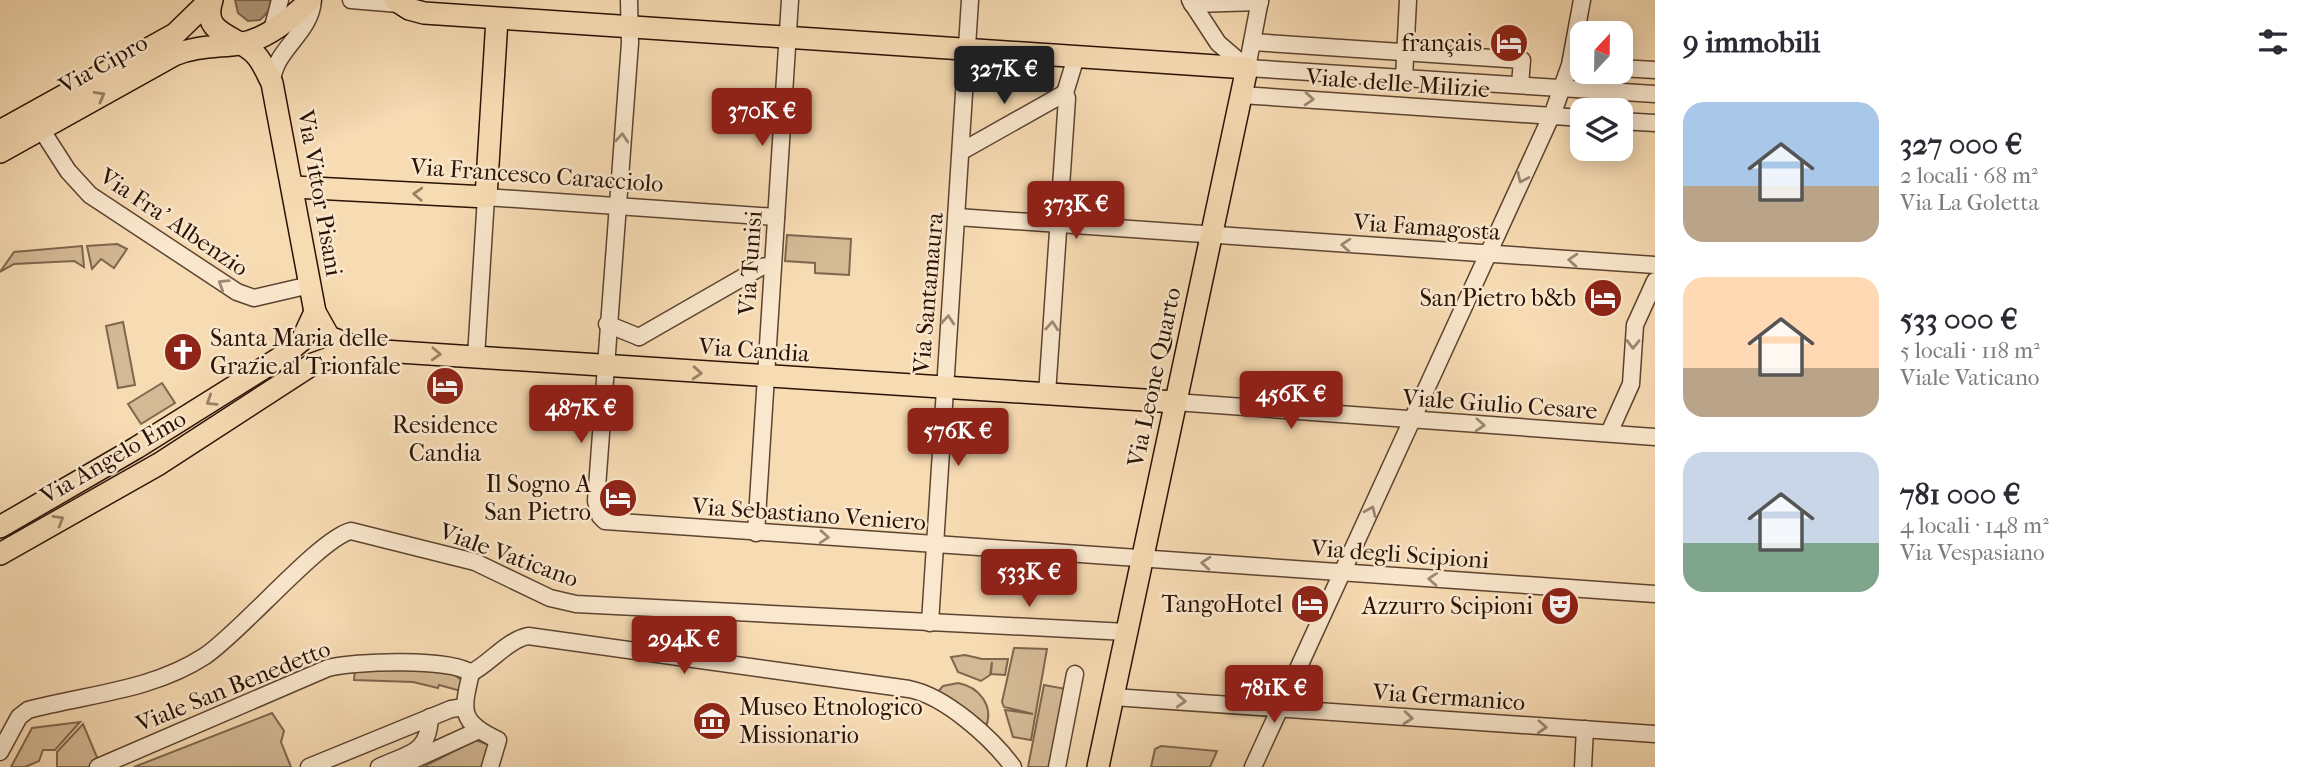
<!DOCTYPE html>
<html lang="it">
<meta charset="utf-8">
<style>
:root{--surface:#fff;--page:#f2f2f3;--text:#2b2b33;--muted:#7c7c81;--accent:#8f2418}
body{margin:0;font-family:"IM FELL French Canon",serif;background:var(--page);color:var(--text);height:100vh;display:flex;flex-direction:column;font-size:26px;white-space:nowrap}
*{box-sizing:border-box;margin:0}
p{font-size:23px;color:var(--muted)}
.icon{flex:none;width:38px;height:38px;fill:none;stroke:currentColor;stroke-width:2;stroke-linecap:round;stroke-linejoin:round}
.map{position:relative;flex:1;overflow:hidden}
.drawer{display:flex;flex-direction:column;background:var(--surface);width:665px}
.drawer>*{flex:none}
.needle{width:46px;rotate:22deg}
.tools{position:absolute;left:1570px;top:21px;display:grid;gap:14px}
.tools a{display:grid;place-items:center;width:63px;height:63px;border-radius:14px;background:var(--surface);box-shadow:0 4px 18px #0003;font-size:35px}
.price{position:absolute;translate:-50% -60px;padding:0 16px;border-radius:7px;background:var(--accent);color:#fff;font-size:23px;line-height:46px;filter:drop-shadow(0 2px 4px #0008)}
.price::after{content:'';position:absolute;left:50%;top:42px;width:21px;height:16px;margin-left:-10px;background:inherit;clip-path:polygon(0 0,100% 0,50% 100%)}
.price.on{background:#222;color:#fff}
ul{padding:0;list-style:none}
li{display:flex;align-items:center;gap:21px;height:175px;padding:0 28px}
li span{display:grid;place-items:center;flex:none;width:196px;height:140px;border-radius:21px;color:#555}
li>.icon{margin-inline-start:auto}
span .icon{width:84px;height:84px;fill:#fffc;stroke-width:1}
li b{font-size:30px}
h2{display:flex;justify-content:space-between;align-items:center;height:84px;padding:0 28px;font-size:30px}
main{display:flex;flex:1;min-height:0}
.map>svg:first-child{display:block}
.green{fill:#d4b995;stroke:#7f664d;stroke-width:2}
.water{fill:#b19778;stroke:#7b624a;stroke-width:2}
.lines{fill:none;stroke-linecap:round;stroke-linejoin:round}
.minor-casing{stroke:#5d4430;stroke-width:19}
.major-casing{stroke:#2a1205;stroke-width:24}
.minor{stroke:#fae8ce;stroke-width:16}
.major{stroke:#f7dbb3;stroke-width:21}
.oneway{stroke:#9b8165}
.oneway2{stroke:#9c8874}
.labels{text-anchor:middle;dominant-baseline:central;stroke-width:5;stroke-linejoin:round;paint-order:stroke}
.poi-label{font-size:24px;fill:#2a1205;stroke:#fae8ce;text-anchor:end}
.street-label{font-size:24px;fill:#2a1205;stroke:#fae8ce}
</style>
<main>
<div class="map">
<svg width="1655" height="767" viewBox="0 0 1655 767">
<rect width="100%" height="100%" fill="#f7dbb3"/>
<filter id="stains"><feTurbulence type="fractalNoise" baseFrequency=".00286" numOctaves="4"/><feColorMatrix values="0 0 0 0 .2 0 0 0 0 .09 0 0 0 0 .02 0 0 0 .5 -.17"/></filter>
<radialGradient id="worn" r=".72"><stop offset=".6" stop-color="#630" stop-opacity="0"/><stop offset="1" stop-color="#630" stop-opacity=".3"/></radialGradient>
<g class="green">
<polygon points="787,235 851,239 849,275 815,273 815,263 785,261"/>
<polygon points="117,244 127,249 114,268 101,259 92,269 87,246"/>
<polygon points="82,246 84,267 74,261 14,264 0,272 14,252"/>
<polygon points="123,322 135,385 118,388 106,326"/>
<polygon points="162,383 175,403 141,424 128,404"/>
<polygon points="1014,648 1047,649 1031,740 1013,737 1005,710 1033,714 1004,707 1002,702"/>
<polygon points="965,655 982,659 1008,659 1005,675 991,674 992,662 990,675 981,681 958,672 951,657"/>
<polygon points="445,669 463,681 461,691 439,685 438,688 413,682 354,680 355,670"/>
<path d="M 958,683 C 979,687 994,705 986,727 L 936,694 L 943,686 Z"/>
<polygon points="1044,685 1066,689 1050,767 1028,767"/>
<polygon points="272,713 284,731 281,742 291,767 134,767"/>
<polygon points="80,722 55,750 43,750 39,761 25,767 11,767 32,728"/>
<polygon points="83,724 99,762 89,767 57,767 57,752"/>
<polygon points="476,740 489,745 483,767 423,767"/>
<polygon points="1161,746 1217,751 1210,767 1151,767 1155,749"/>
</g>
<polygon class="water" points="235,0 271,0 270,10 260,20 248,21 238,13"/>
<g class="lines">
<defs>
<g id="minor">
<polyline points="351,0 399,4"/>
<polyline points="629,0 630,43 596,501 600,516 605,521 1655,594"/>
<polyline points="1190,0 1218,43 1247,68"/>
<polyline points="1192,4 1260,2"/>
<polyline points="272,30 280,0"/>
<polyline points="1252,42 1522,60 1520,85"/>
<polyline points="1247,68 1655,94"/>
<polyline points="1247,68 1260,0"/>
<polyline points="1620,68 1655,70"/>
<polyline points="1404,78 1408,0"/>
<path d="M 272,83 C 273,50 311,34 313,0"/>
<polyline points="1241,95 1582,118"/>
<polyline points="1620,121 1655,123"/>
<polyline points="41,129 68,171 90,195 237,292 254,298 310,285"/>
<polyline points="962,151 1065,93"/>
<polyline points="957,217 1655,265"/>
<polyline points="607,324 639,337"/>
<polyline points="639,337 761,267 772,265"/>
<polyline points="476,357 486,197 776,217"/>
<polyline points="1047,394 1067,98 1065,93 1076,57"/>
<polyline points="1175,402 1655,437"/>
<polyline points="1609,433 1631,384 1635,325 1655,281"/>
<polyline points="756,533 790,0"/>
<polyline points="930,623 970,0"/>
<path d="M 471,673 C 491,662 508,640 528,636 L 909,689 C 945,696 992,738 1013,767"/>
<path d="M 471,673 C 462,711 459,722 498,740 L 490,767"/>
<polyline points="1113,697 1655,734"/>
<path d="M 0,752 L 19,717 L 28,710 C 88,694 151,691 205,656 C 241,632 320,538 351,531 L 475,562 L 550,598 L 576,604 L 1127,632"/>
<path d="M 98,767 L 328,668 C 354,661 451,658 471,673"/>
<polyline points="309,767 451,709 464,707"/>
<path d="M 379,767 C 409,753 428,755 430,717"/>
<polyline points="398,767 477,731"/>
<polyline points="1057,767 1075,674"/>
<polyline points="1253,767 1554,110 1570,65 1582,0"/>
<polyline points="1583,767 1585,729"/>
</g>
<g id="major">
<path d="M 212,0 C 200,35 237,35 255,54 C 263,62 267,74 272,83 L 315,312 L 329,337 L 362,349"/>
<polyline points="395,0 409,9 424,13 1247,68 1098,767"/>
<polyline points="0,131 175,34 210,0"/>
<path d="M 0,152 L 174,55 C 196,46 216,47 239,44 C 265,40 292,18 310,0"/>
<polyline points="294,187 486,197 497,19"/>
<polyline points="0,527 136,448 283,356 302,340 315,312"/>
<polyline points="0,554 159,464 313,364 341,354 368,350 1175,402"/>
</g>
</defs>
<use href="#minor" class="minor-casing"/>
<use href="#major" class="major-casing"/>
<use href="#minor" class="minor"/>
<use href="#major" class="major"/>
</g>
<defs><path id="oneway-chevron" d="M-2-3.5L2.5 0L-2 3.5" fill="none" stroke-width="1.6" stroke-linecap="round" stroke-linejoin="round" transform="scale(1.75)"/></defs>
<g class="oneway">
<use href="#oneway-chevron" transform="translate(100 96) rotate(-29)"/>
<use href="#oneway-chevron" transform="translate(418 194) rotate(-177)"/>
<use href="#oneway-chevron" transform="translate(436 354) rotate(3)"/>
<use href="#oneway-chevron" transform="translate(697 373) rotate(4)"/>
<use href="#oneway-chevron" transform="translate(211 401) rotate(148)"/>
<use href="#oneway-chevron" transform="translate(59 520) rotate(-30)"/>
</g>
<g class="oneway2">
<use href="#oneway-chevron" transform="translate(1309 99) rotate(4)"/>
<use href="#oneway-chevron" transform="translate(622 138) rotate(-85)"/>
<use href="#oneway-chevron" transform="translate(1522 178) rotate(115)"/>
<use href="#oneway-chevron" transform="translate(1346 245) rotate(-176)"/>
<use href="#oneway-chevron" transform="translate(1573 260) rotate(-176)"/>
<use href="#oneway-chevron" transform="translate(223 284) rotate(-148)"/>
<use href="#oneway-chevron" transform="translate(948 320) rotate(-85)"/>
<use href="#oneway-chevron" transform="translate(1052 326) rotate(-86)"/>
<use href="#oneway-chevron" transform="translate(1633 344) rotate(91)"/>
<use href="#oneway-chevron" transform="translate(1480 425) rotate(3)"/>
<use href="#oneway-chevron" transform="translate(1371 511) rotate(-66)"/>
<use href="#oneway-chevron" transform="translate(824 537) rotate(4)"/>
<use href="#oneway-chevron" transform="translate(1206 563) rotate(-175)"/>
<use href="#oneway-chevron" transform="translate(1433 579) rotate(-176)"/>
<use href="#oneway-chevron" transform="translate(1181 701) rotate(3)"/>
<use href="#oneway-chevron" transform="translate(1408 718) rotate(5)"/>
<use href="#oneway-chevron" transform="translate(1542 727) rotate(3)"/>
</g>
<defs>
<symbol id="hotel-disc" viewBox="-11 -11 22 22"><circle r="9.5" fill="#8f2418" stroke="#fae8ce"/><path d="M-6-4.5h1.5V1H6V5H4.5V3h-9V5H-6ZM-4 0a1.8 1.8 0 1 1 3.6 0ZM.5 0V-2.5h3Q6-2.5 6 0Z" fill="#fff"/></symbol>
<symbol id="church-disc" viewBox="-11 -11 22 22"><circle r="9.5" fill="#8f2418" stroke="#fae8ce"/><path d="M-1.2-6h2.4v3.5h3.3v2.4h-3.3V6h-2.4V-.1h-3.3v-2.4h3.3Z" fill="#fff"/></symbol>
<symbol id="theatre-disc" viewBox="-11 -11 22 22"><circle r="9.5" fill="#8f2418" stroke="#fae8ce"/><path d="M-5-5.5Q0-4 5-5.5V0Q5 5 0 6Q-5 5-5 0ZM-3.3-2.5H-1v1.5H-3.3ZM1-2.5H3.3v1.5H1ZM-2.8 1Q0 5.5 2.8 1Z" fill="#fff"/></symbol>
<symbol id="museum-disc" viewBox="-11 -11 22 22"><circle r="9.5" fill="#8f2418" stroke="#fae8ce"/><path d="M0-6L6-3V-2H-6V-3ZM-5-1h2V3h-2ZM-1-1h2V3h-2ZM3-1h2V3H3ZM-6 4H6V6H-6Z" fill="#fff"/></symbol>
</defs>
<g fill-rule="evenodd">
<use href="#hotel-disc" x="1487" y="21" width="44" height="44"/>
<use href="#hotel-disc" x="1581" y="276" width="44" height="44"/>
<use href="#church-disc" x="161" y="330" width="44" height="44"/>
<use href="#hotel-disc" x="423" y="364" width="44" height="44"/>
<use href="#hotel-disc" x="596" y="476" width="44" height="44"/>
<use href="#hotel-disc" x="1288" y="582" width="44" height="44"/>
<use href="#theatre-disc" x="1538" y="584" width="44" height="44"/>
<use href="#museum-disc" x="690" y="699" width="44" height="44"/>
</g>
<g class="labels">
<g class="poi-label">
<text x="1482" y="43">français</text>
<text x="1576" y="298">San Pietro b&amp;b</text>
<text x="210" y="338" text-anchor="start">Santa Maria delle<tspan x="210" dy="28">Grazie al Trionfale</tspan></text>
<text x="445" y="425" text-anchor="middle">Residence<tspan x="445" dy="28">Candia</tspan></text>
<text x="591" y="484">Il Sogno A<tspan x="591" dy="28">San Pietro</tspan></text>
<text x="1283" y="604">TangoHotel</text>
<text x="1533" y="606">Azzurro Scipioni</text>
<text x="739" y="707" text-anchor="start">Museo Etnologico<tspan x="739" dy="28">Missionario</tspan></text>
</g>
<g class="street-label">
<text transform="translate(103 64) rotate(-29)">Via Cipro</text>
<text transform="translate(1398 83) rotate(4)">Viale delle Milizie</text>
<text transform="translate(537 175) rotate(4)">Via Francesco Caracciolo</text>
<text transform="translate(320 193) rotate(80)">Via Vittor Pisani</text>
<text transform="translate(174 222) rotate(34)">Via Fra' Albenzio</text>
<text transform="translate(1427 227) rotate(4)">Via Famagosta</text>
<text transform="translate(750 263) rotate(-86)">Via Tunisi</text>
<text transform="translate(928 293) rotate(-85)">Via Santamaura</text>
<text transform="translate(754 350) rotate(4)">Via Candia</text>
<text transform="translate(1154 377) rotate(-78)">Via Leone Quarto</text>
<text transform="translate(1500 404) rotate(4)">Viale Giulio Cesare</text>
<text transform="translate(113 457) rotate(-30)">Via Angelo Emo</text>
<text transform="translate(809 514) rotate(4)">Via Sebastiano Veniero</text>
<text transform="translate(1400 554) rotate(4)">Via degli Scipioni</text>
<text transform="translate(509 555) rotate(20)">Viale Vaticano</text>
<text transform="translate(233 686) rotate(-22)">Viale San Benedetto</text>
<text transform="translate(1449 697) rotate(4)">Via Germanico</text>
</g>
</g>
<rect width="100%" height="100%" filter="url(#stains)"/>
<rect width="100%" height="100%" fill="url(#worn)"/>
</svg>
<div class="tools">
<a><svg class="needle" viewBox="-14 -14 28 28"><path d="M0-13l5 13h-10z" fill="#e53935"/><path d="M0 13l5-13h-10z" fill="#7c7c81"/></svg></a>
<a><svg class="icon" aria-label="layers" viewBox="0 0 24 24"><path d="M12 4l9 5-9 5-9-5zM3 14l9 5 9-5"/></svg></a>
</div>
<b class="price on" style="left:1004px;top:106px">327K €</b>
<b class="price" style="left:762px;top:148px">370K €</b>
<b class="price" style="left:1076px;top:241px">373K €</b>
<b class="price" style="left:1291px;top:431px">456K €</b>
<b class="price" style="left:581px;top:445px">487K €</b>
<b class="price" style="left:958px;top:468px">576K €</b>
<b class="price" style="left:1029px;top:609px">533K €</b>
<b class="price" style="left:684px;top:676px">294K €</b>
<b class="price" style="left:1274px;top:725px">781K €</b>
</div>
<section class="drawer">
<h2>9 immobili<svg class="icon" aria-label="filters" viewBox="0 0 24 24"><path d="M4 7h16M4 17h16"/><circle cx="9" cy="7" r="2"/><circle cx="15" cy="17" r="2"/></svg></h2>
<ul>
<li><span style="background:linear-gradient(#a9c7e8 60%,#b9a48a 0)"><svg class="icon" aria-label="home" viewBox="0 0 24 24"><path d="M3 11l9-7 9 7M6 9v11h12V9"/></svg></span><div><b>327 000 €</b><p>2 locali · 68 m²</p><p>Via La Goletta</p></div></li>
<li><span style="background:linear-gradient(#ffd9b3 65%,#b9a48a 0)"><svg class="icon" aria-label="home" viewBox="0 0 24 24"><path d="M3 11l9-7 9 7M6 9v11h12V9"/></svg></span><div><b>533 000 €</b><p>5 locali · 118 m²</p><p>Viale Vaticano</p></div></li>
<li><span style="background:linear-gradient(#c9d6e8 65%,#7fa58c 0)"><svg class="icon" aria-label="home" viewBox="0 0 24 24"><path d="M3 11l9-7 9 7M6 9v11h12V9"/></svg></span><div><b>781 000 €</b><p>4 locali · 148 m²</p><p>Via Vespasiano</p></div></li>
</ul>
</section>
</main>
